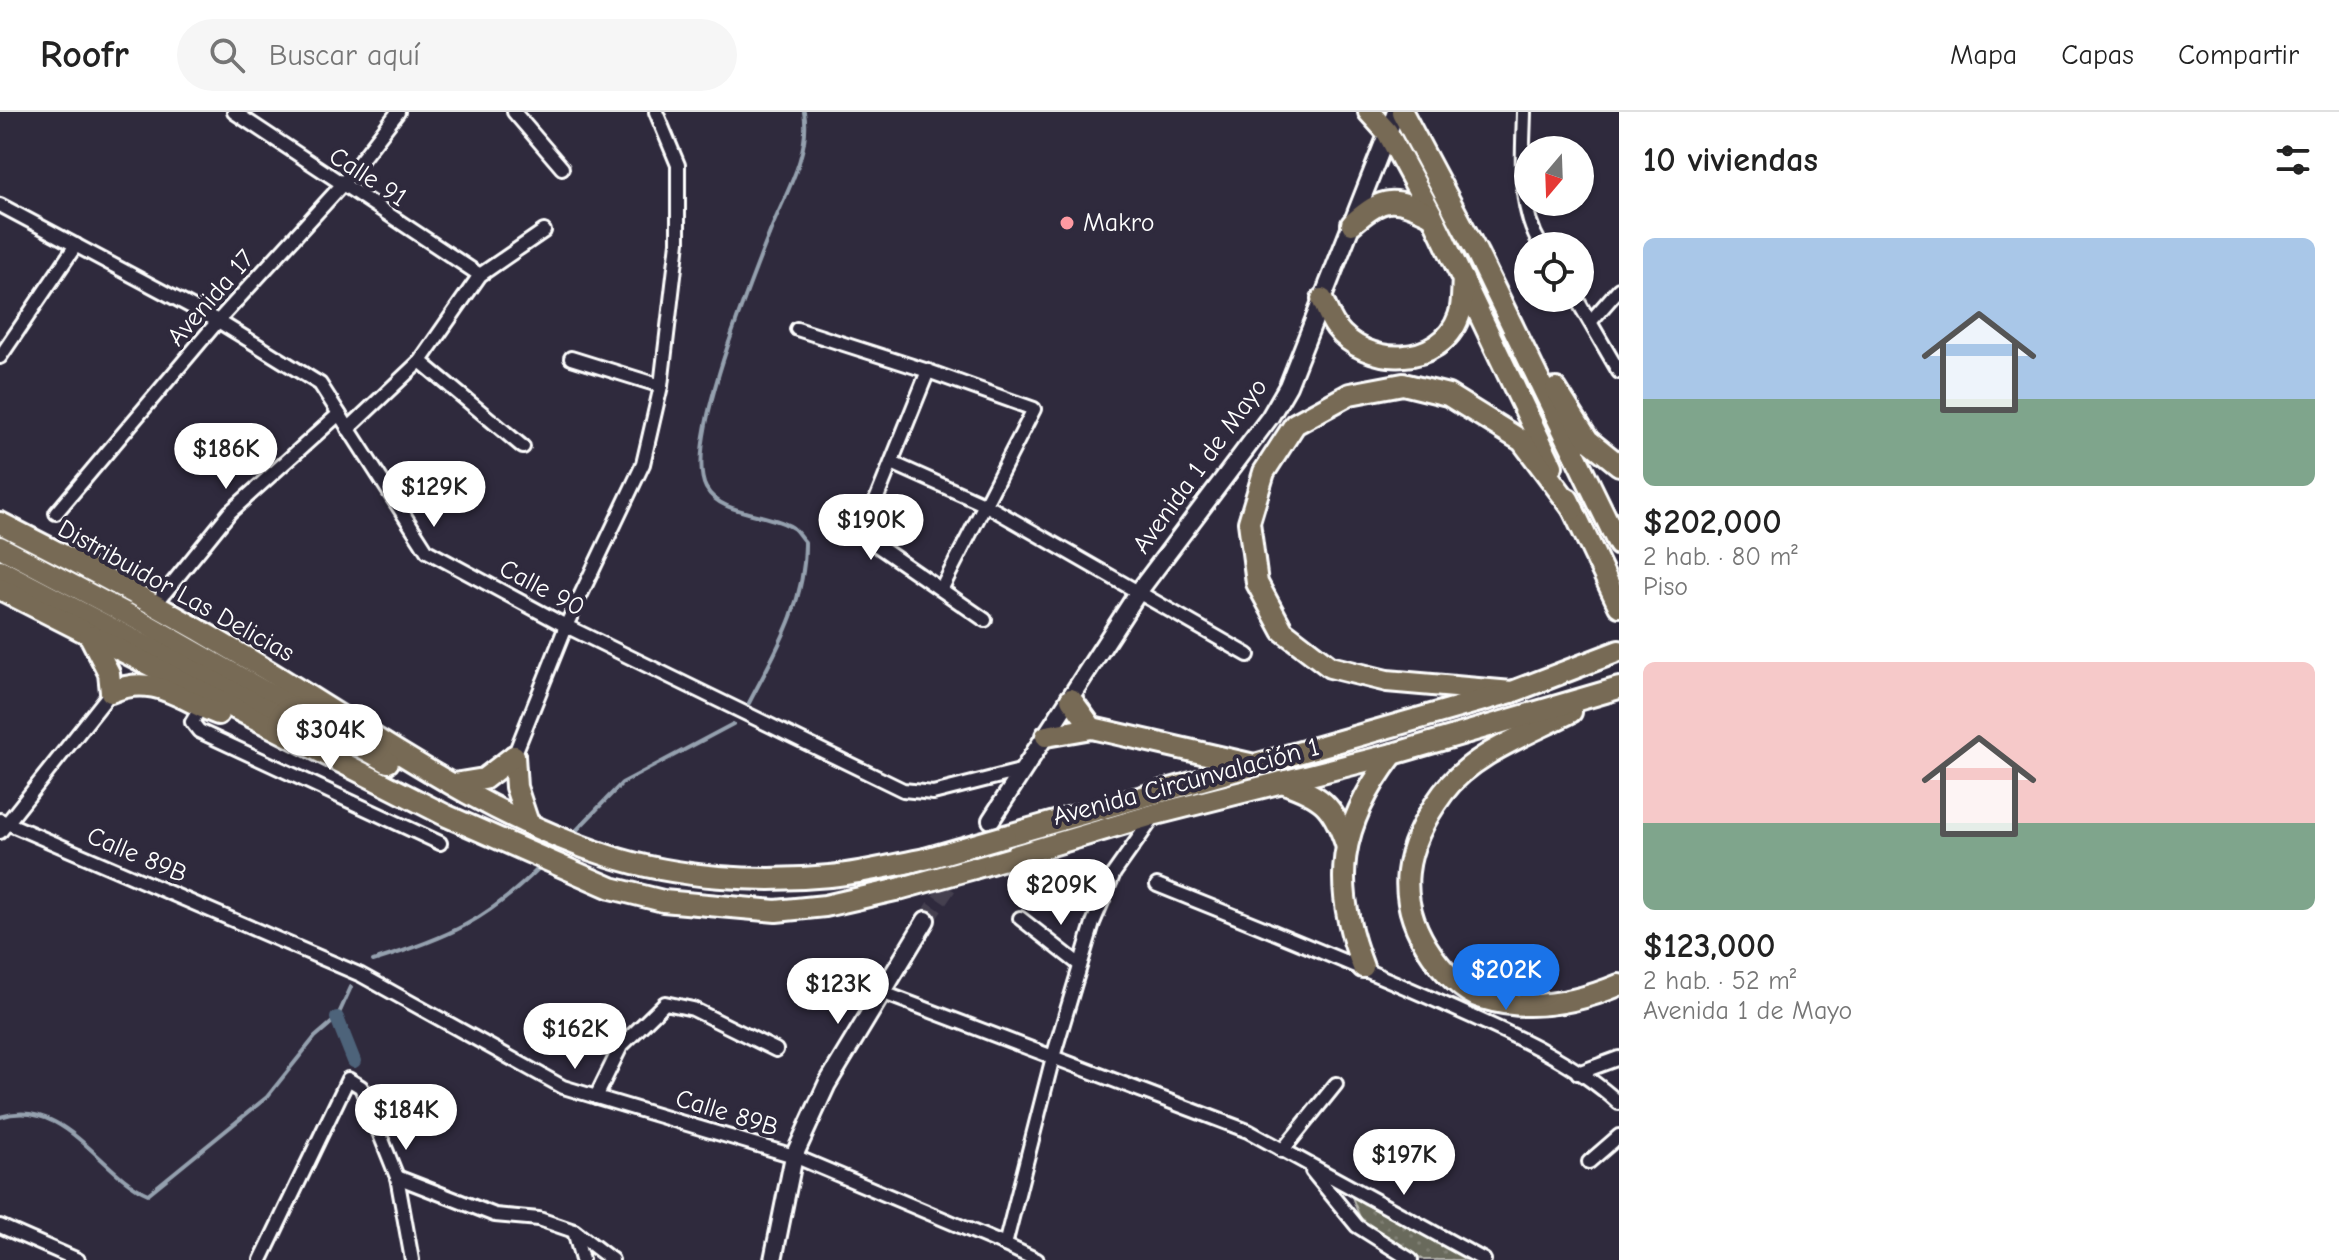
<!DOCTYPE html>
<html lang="es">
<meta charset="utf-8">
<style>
:root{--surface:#fff;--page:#f6f6f6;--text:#222;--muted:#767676;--line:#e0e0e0;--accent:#1a73e8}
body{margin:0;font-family:"Comic Neue",sans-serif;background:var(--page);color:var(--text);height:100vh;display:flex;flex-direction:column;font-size:30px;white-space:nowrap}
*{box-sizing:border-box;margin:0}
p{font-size:26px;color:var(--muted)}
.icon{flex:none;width:44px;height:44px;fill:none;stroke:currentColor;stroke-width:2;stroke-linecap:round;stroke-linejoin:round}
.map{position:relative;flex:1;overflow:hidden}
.side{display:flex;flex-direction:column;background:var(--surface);width:720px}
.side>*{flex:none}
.needle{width:52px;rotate:199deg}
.fabs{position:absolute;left:1514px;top:24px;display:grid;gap:16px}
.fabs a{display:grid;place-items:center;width:80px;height:80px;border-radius:50%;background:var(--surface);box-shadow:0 2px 6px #0004;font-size:40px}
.price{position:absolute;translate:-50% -68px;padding:0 18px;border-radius:28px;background:#fff;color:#222;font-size:26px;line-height:52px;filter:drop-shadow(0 2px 4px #0008)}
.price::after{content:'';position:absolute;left:50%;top:48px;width:24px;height:18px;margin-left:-12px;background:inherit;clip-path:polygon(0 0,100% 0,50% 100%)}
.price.current{background:var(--accent);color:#fff}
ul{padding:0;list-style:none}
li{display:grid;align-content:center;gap:16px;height:424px;padding:0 24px}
li span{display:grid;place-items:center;height:248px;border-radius:12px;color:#555}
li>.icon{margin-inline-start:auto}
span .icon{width:144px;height:144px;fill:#fffc;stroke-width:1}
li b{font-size:34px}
h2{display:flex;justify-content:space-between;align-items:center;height:96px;padding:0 24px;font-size:34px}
header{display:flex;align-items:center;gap:48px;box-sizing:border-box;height:112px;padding:0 40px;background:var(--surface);border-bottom:2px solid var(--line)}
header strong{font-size:38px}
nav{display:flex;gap:44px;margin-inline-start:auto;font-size:28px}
.search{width:560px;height:72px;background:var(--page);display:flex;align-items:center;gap:20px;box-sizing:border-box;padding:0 28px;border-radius:44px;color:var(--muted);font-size:30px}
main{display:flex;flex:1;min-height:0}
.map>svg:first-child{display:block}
.park{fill:url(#park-dots);stroke:#b4b4ad;stroke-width:2}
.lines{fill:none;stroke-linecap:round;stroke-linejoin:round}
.stream{stroke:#95a1af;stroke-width:4}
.canal{stroke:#4e637a;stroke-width:14}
.tertiary-tunnel{stroke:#443f50;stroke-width:16;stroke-dasharray:16 8;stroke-linecap:butt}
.minor-casing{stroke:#fff;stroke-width:18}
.tertiary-casing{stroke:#fff;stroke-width:22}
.primary-casing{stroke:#fff;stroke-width:26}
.minor{stroke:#2f2a3d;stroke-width:12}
.tertiary{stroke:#2f2a3d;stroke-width:16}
.primary{stroke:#776a54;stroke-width:20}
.primary-bridge-casing{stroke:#fff;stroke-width:26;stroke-linecap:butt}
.primary-bridge{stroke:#776a54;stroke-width:20}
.poi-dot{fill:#ff9aa2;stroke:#2f2a3d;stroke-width:3}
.labels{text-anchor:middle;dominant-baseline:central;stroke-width:8;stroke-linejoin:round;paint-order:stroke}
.street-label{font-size:26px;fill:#fff;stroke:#2f2a3d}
.poi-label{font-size:26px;fill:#fff;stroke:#2f2a3d;text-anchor:start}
</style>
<header>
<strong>Roofr</strong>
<div class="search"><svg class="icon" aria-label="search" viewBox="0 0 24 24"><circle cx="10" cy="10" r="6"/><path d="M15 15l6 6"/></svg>Buscar aquí</div>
<nav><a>Mapa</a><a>Capas</a><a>Compartir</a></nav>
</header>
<main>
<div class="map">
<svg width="1619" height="1148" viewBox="0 0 1619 1148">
<defs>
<pattern id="park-dots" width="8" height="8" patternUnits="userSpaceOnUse" patternTransform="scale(2)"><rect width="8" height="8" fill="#696a5b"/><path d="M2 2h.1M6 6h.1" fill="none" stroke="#808074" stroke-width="1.8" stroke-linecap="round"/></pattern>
</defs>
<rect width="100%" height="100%" fill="#2f2a3d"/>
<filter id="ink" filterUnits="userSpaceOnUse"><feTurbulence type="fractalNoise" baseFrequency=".0125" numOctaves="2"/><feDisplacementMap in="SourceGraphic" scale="16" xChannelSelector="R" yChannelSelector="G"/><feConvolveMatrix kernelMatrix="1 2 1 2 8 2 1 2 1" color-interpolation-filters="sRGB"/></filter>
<g filter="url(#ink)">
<polygon class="park" points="1352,1085 1472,1148 1424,1148 1361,1108"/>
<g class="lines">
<g class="stream">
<path d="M 749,591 C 776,539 806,490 805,430 C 801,426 797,419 793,416 C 769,400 721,404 706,376 C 683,333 753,164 772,115 C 787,79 811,39 804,0"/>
<polyline points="571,724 622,671 733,612"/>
<path d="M 373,849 C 447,826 487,809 542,753"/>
<path d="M 0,1005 C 65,984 100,1062 148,1082 L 267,985 L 315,925 L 337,906 L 351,875"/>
</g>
<polyline class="canal" points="337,906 354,949"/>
<polyline class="tertiary-tunnel" points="926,808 961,756"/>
<defs>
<g id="minor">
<polyline points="234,0 480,163"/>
<polyline points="514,0 562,56"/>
<path d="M 1524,0 C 1523,45 1517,95 1541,134"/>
<polyline points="0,93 218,209 320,272 427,439 566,514 903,678 933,681 1024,658"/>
<polyline points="1576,186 1619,260"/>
<polyline points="1591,209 1619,177"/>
<polyline points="797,217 928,259"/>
<polyline points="0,245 76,133"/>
<polyline points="571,246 661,274"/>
<polyline points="420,249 523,335"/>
<polyline points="348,317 420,249 480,163 544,119"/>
<polyline points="892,351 986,393 1248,543"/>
<polyline points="56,401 218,209 341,74 398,0"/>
<polyline points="942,476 1034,297 928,259 862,423 985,508"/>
<polyline points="154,494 230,400 339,302"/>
<polyline points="201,595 192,610 199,619 440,731"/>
<polyline points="514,644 566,514 643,352 661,274 678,130 678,53 656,0"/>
<polyline points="0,708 361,863 563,975 794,1044 1005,1133 1053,945 1093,811 1114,761 1155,703"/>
<polyline points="0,720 111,580"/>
<path d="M 1157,773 C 1254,812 1350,850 1444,892 C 1504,919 1570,946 1619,991"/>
<polyline points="1020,806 1080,853"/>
<polyline points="881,880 1248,1019 1484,1148"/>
<polyline points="1578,961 1619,946"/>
<polyline points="596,985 621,934 665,891 693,897 776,938"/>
<polyline points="1282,1039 1336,972"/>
<polyline points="1589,1050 1619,1024"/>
<polyline points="1312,1059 1357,1114 1411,1148"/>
<polyline points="397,1065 495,1103 539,1107 574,1119 612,1148"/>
<polyline points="0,1114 78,1148"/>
<polyline points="574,1119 582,1148"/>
<polyline points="1005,1133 1037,1148"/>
<polyline points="261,1148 348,967 361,975 397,1065 412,1148"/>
</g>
<g id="tertiary">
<polyline points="991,708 1139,479 1270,305 1288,274 1396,0"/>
<polyline points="773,1148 794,1044 827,972 926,808"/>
</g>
<g id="primary">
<polyline points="1369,0 1387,20 1432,103 1552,354"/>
<polyline points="1402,0 1477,141 1619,433"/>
<path d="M 1352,112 C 1385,83 1394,85 1432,103"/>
<path d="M 1322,187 C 1326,196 1330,207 1336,215 C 1366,256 1441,256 1459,204 C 1463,193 1462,178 1463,167"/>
<polyline points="1556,277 1588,328 1619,353"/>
<polyline points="1568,387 1619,494"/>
<path d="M 0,411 C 90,456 179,505 265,557 C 375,624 485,704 609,744 C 677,766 759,771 830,764 C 862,761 894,753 925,747"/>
<polyline points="0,435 146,512 388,650"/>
<polyline points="0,458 266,597 293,614"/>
<polyline points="0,477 447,704 611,776 663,789 776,799 825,794 895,778"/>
<path d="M 90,524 L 109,561 L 111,580 C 152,561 180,587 218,602"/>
<polyline points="1512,580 1387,569 1330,555 1283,519 1257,471 1249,410 1264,360 1295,312 1350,282 1403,272 1448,283 1522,329 1573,397"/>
<polyline points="1071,587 1092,616"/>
<path d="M 1571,600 C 1529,622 1473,641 1443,681 C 1404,734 1392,786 1432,843 C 1443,859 1463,880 1482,886 C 1527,900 1576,891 1619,873"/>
<polyline points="1046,624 1092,616 1250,652"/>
<polyline points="514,644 516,675 528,711"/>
<path d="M 1282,670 C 1322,685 1332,691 1346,732"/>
<polyline points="454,672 484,667 514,644"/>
<polyline points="1005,724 1512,580 1619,539"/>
<polyline points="974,756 1156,702 1393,642 1619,576"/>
<path d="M 1363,855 C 1331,772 1338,714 1393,642"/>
</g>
</defs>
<use href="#minor" class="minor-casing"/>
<use href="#tertiary" class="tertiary-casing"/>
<use href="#primary" class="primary-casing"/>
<use href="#minor" class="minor"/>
<use href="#tertiary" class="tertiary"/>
<use href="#primary" class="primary"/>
<defs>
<g id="primary-bridge">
<polyline points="925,747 1005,724"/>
<polyline points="895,778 974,756"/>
</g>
</defs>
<use href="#primary-bridge" class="primary-bridge-casing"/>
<use href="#primary-bridge" class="primary-bridge"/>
</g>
</g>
<circle class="poi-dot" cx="1067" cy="111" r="8"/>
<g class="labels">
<g class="street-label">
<text transform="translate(368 65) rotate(33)">Calle 91</text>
<text transform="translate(211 186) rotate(-49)">Avenida 17</text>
<text transform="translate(1200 354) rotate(-54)">Avenida 1 de Mayo</text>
<text transform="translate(542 476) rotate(28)">Calle 90</text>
<text transform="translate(176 479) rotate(29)">Distribuidor Las Delicias</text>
<text transform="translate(1186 670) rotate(-15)">Avenida Circunvalación 1</text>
<text transform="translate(137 743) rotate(23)">Calle 89B</text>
<text transform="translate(727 1001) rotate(17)">Calle 89B</text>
</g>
<g class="poi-label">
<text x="1083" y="111">Makro</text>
</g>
</g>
</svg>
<div class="fabs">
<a><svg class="needle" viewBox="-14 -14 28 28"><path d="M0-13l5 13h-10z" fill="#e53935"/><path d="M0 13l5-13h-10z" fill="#767676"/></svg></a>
<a><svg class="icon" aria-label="locate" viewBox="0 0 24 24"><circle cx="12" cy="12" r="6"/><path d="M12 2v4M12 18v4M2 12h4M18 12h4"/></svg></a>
</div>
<b class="price" style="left:226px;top:379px">$186K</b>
<b class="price" style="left:434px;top:417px">$129K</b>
<b class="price" style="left:871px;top:450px">$190K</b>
<b class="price" style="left:330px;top:660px">$304K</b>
<b class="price" style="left:1061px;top:815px">$209K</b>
<b class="price current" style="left:1506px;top:900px">$202K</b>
<b class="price" style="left:838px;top:914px">$123K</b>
<b class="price" style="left:575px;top:959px">$162K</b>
<b class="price" style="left:406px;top:1040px">$184K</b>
<b class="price" style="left:1404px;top:1085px">$197K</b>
</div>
<section class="side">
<h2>10 viviendas<svg class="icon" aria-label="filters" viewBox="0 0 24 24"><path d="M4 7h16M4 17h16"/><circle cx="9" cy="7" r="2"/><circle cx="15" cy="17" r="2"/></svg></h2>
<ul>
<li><span style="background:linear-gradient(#a9c7e8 65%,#7fa58c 0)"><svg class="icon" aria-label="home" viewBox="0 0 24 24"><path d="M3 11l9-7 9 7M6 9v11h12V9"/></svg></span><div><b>$202,000</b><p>2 hab. · 80 m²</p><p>Piso</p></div></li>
<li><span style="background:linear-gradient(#f6c9c9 65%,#7fa58c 0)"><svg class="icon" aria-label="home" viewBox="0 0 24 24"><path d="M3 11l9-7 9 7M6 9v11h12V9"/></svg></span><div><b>$123,000</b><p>2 hab. · 52 m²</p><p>Avenida 1 de Mayo</p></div></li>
</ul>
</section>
</main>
